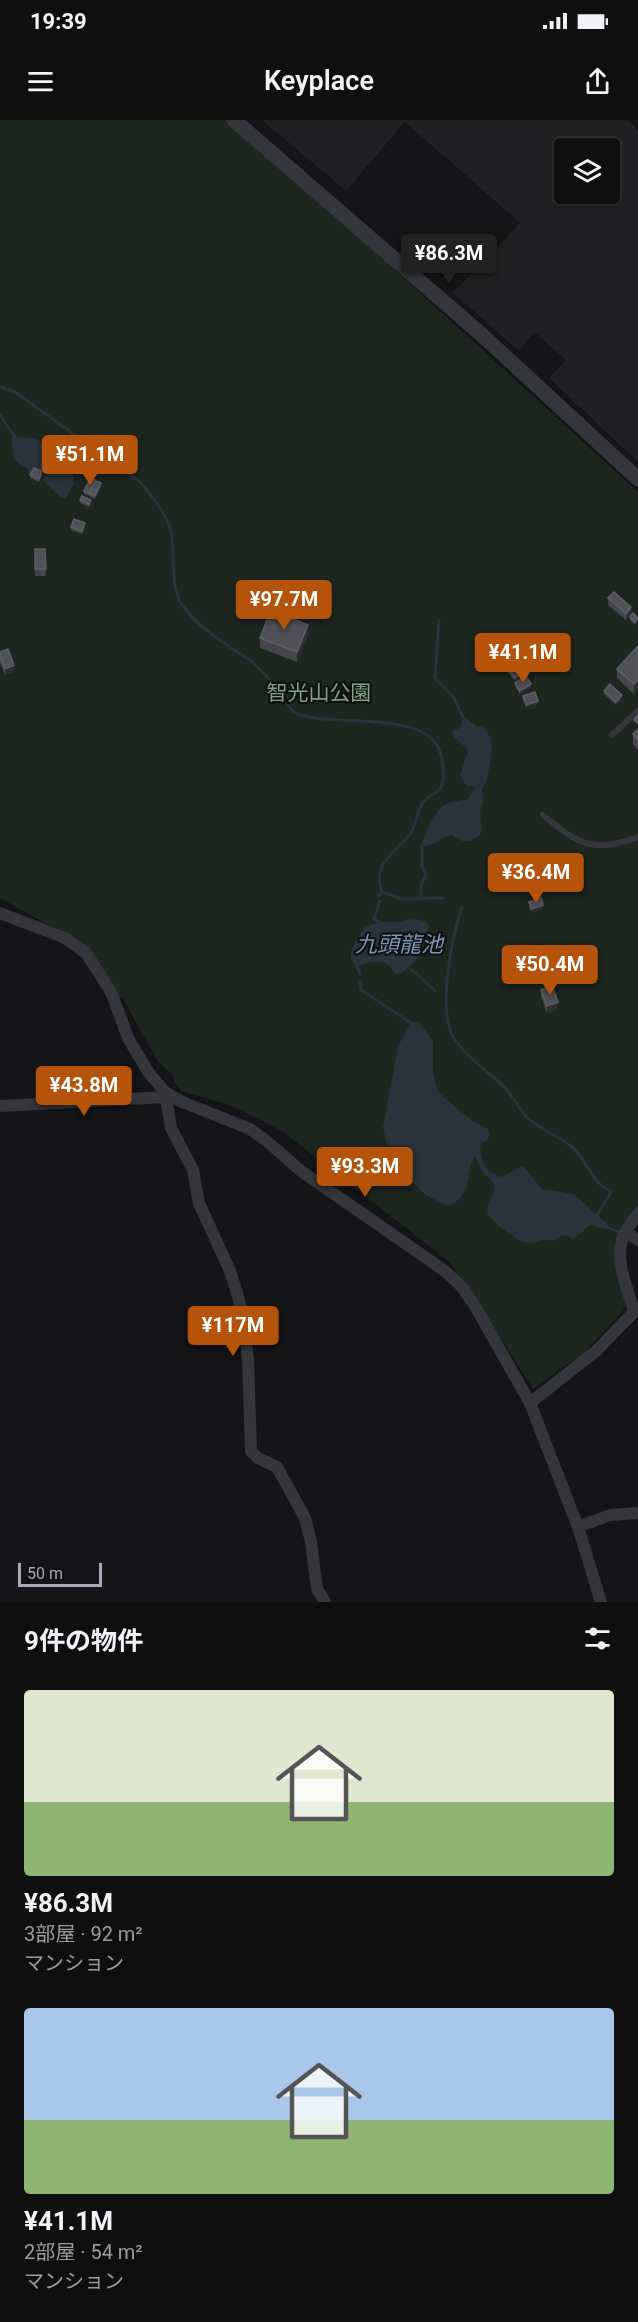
<!DOCTYPE html>
<html lang="ja">
<meta charset="utf-8">
<style>
:root{--surface:#100f10;--page:#1e1d1e;--text:#f1f3f6;--muted:#9c9c9f;--line:#302f30;--accent:#b45309}
body{margin:0;font-family:Roboto,"Noto Sans JP",sans-serif;background:var(--page);color:var(--text);height:100vh;display:flex;flex-direction:column;font-size:22px;white-space:nowrap}
*{box-sizing:border-box;margin:0}
p{font-size:20px;color:var(--muted)}
.icon{flex:none;width:33px;height:33px;fill:none;stroke:currentColor;stroke-width:2;stroke-linecap:round;stroke-linejoin:round}
.map{position:relative;height:1482px;overflow:hidden}
.sheet{display:flex;flex-direction:column;background:var(--surface);flex:1}
.sheet>*{flex:none}
.buttons{position:absolute;left:554px;top:18px;display:grid;gap:12px}
.buttons a{display:grid;place-items:center;width:66px;height:66px;border-radius:6px;background:var(--surface);box-shadow:0 2px 4px #0004,0 0 0 2px var(--line);font-size:30px}
.scale{position:absolute;left:18px;bottom:15px;width:84px;box-sizing:border-box;padding-left:6px;border:3px solid #a6a9b7;border-top:0;font-size:16px;line-height:21px;white-space:nowrap;color:#a6a9b7;-webkit-text-stroke:4px #100f11;paint-order:stroke}
.price{position:absolute;translate:-50% -51px;padding:0 14px;border-radius:6px;background:var(--accent);color:#fff;font-size:20px;line-height:39px;filter:drop-shadow(0 2px 3px #0008)}
.price::after{content:'';position:absolute;left:50%;top:36px;width:18px;height:14px;margin-left:-9px;background:inherit;clip-path:polygon(0 0,100% 0,50% 100%)}
.price.active{background:#222;color:#fff}
ul{padding:0;list-style:none}
li{display:grid;align-content:center;gap:12px;height:318px;padding:0 24px}
li span{display:grid;place-items:center;height:186px;border-radius:6px;color:#555}
li>.icon{margin-inline-start:auto}
span .icon{width:108px;height:108px;fill:#fffc;stroke-width:1}
li b{font-size:26px}
h2{display:flex;justify-content:space-between;align-items:center;height:72px;padding:0 24px;font-size:26px}
.status{display:flex;justify-content:space-between;align-items:center;height:42px;padding:0 30px;background:var(--surface);direction:ltr}
.status svg{height:16px;fill:currentColor}
header{display:flex;justify-content:space-between;align-items:center;height:78px;padding:0 24px;background:var(--surface);font-size:27px;font-weight:600}
.map>svg:first-child{display:block}
.built{fill:#212023;fill-rule:evenodd}
.green{fill:#1e2620}
.water{fill:#2a323b}
.lines{fill:none;stroke-linecap:round;stroke-linejoin:round}
.stream{stroke:#2a323b;stroke-width:3}
.service{stroke:#35363b;stroke-width:6}
.minor{stroke:#35363b;stroke-width:12}
.tertiary{stroke:#35363b;stroke-width:15}
.wall{fill:#46454b}
.shaded-wall{fill:#2e2d31}
.building{fill:#515057;stroke:#5e5e66;stroke-width:1.5}
.labels{text-anchor:middle;dominant-baseline:central;stroke-width:4.5;stroke-linejoin:round;paint-order:stroke}
.park-label{font-size:21px;fill:#7ca382;stroke:#100f11}
.water-label{font-size:22px;font-style:italic;fill:#7b94b4;stroke:#100f11}
</style>
<div class="status"><b>19:39</b><svg viewBox="0 0 49 12"><path d="M0 12V9h3v3zM5 12V6h3v6zM10 12V3h3v9zM15 12V0h3v12zM26 1h20v11H26zM47 4h2v5h-2z"/></svg></div>
<header><svg class="icon" aria-label="menu" viewBox="0 0 24 24"><path d="M4 6h16M4 12h16M4 18h16"/></svg>Keyplace<svg class="icon" aria-label="share" viewBox="0 0 24 24"><path d="M12 15V3M7 8l5-5 5 5M5 13v7h14v-7"/></svg></header>
<div class="map">
<svg width="638" height="1482" viewBox="0 0 638 1482">
<rect width="100%" height="100%" fill="#151416"/>
<path class="built" d="M 262,0 L 627,0 L 638,10 L 638,342 L 549,258 L 566,240 L 534,212 L 519,231 L 453,173 L 520,103 L 405,2 L 346,71 ZM 564,28 L 609,28 L 609,74 L 564,74 Z"/>
<polygon class="green" points="0,0 231,0 638,372 638,1087 615,1121 628,1182 623,1191 584,1233 533,1269 471,1172 447,1140 282,1011 230,985 181,971 173,961 175,958 157,940 122,877 118,878 87,826 0,778"/>
<g class="water">
<path d="M 16,317 L 37,319 L 73,355 L 74,364 L 65,379 L 60,377 L 43,360 L 46,354 L 35,349 L 29,353 L 27,348 C 13,342 12,334 12,318 Z"/>
<path d="M 463,596 L 478,607 L 482,605 L 491,618 L 492,631 L 487,660 L 482,669 L 483,683 L 480,691 L 482,711 L 479,716 L 470,721 L 462,721 L 452,715 C 439,718 436,726 422,726 C 421,718 437,689 444,685 C 449,682 461,680 467,680 L 475,668 L 474,666 L 466,666 L 460,655 L 468,630 L 451,614 L 454,610 L 460,608 Z"/>
<path d="M 410,798 L 424,801 L 430,806 C 426,812 426,818 424,825 C 419,839 410,848 398,855 C 393,852 392,848 387,844 C 379,838 366,844 357,846 C 342,837 358,818 365,807 L 379,802 L 401,802 Z"/>
<path d="M 418,902 L 433,920 L 433,954 L 438,972 L 471,1000 L 488,1009 L 490,1014 L 487,1021 L 481,1023 C 478,1039 485,1053 502,1057 L 523,1046 L 542,1069 L 574,1074 L 608,1105 L 606,1109 L 590,1105 L 573,1120 L 567,1115 L 561,1116 L 553,1121 C 544,1118 537,1123 529,1123 C 519,1124 495,1103 488,1095 L 487,1087 L 495,1068 L 494,1063 L 481,1050 L 475,1036 C 464,1054 475,1072 449,1086 L 427,1076 L 407,1057 L 387,1024 L 383,1008 L 398,926 L 411,903 Z"/>
</g>
<g class="lines">
<g class="stream">
<polyline points="0,267 6,269"/>
<path d="M 9,270 L 15,272 L 140,362 C 152,376 164,390 170,408 C 176,429 169,468 183,486 C 199,508 225,524 248,539"/>
<polyline points="0,295 10,310"/>
<polyline points="11,312 15,317"/>
<polyline points="439,500 435,558 454,578 463,597"/>
<path d="M 250,540 C 264,553 275,565 286,581 C 288,585 291,590 294,592 C 328,610 429,586 441,635 C 443,644 446,662 439,670 C 434,674 428,677 424,681 C 417,689 417,702 412,711 C 398,733 371,740 382,772 L 379,776"/>
<polyline points="382,772 402,779 443,778"/>
<polyline points="421,777 421,765 426,755 422,746 422,726"/>
<path d="M 462,787 C 452,817 436,893 455,920 C 467,938 489,952 505,968 C 514,977 519,990 530,1000 C 543,1011 559,1016 572,1027 C 587,1040 591,1063 611,1071 L 609,1076"/>
<polyline points="379,802 374,799 380,781"/>
<polyline points="357,846 360,854"/>
<polyline points="410,849 416,853"/>
<polyline points="417,854 435,871"/>
<polyline points="360,863 361,870 411,903"/>
<polyline points="597,1095 608,1077"/>
<polyline points="607,1107 622,1114"/>
</g>
<g class="service">
<polyline points="612,615 638,591"/>
<path d="M 543,695 C 578,724 592,734 638,717"/>
</g>
<g class="minor">
<polyline points="0,793 65,818 86,833 111,872 129,920 149,953 165,972 180,981 250,1009 268,1022 301,1051 445,1151 462,1167 475,1186 530,1283 578,1407 601,1482"/>
<polyline points="165,972 171,1008 193,1050 199,1083 230,1151 238,1176 243,1198 248,1240 251,1331 258,1338 277,1347 305,1398 311,1422 317,1469 325,1482"/>
<polyline points="0,986 166,977"/>
<polyline points="626,1112 638,1120"/>
<path d="M 530,1283 L 596,1231 L 634,1192 C 628,1170 614,1139 623,1117 C 626,1109 633,1101 638,1093"/>
<polyline points="578,1407 610,1395 638,1393"/>
</g>
<polyline class="tertiary" points="234,0 482,215 638,359"/>
</g>
<g class="wall">
<polygon points="30,355 42,355 39,362 30,358"/>
<polygon points="95,363 101,366 95,379 90,377 90,374 92,370 89,376 84,374 84,371"/>
<polygon points="80,380 91,384 89,387 80,383"/>
<polygon points="71,407 85,407 82,414 71,410"/>
<polygon points="35,429 45,429 46,456 35,456"/>
<polygon points="608,478 631,494 626,500 608,485"/>
<polygon points="630,497 638,498 635,505 630,500"/>
<polygon points="308,514 297,542 260,528 260,518"/>
<polygon points="638,526 634,574 617,558 617,549"/>
<polygon points="0,532 14,552 5,555 0,543"/>
<polygon points="506,546 522,556 515,561 506,550"/>
<polygon points="515,563 531,567 520,574 515,566"/>
<polygon points="604,571 622,579 616,585 604,574"/>
<polygon points="638,609 638,630 633,624 633,614"/>
<polygon points="541,870 558,889 547,893 541,877"/>
</g>
<g class="shaded-wall">
<polygon points="101,363 101,366 95,379 95,376"/>
<polygon points="631,487 631,494 626,500 626,494"/>
<polygon points="308,505 308,514 297,542 297,532"/>
<polygon points="14,545 14,552 5,555 5,549"/>
<polygon points="522,552 522,556 515,561 515,558"/>
<polygon points="638,560 638,570 634,574 634,564"/>
<polygon points="531,564 531,567 520,574 520,571"/>
<polygon points="622,575 622,579 616,585 616,582"/>
<polygon points="538,581 538,584 526,588 526,585"/>
<polygon points="543,785 543,789 531,793 531,789"/>
<polygon points="558,882 558,889 547,893 547,886"/>
</g>
<g class="building">
<polygon points="34,348 42,351 39,359 30,355"/>
<polygon points="90,358 95,360 89,373 84,371"/>
<polygon points="96,361 101,363 95,376 90,374"/>
<polygon points="82,376 91,380 89,384 80,380"/>
<polygon points="74,399 85,403 82,411 71,407"/>
<polygon points="35,429 45,429 46,449 35,449"/>
<polygon points="614,472 631,487 626,494 608,478"/>
<polygon points="271,490 308,505 297,532 260,518"/>
<polygon points="633,493 638,498 635,502 630,497"/>
<polygon points="638,526 638,560 634,564 617,549"/>
<polygon points="8,529 14,545 5,549 0,536 0,532"/>
<polygon points="514,541 522,552 515,558 506,546"/>
<polygon points="526,556 531,564 520,571 515,563"/>
<polygon points="610,564 622,575 616,582 604,571"/>
<polygon points="535,572 538,581 526,585 523,576"/>
<polygon points="638,595 638,601 637,603 634,600"/>
<polygon points="638,609 638,620 633,614"/>
<polygon points="541,778 543,785 531,789 529,782"/>
<polygon points="552,866 558,882 547,886 541,870"/>
</g>
<g class="labels">
<g class="park-label">
<text x="319" y="573">智光山公園</text>
</g>
<g class="water-label">
<text x="399" y="824">九頭龍池</text>
</g>
</g>
</svg>
<div class="buttons">
<a><svg class="icon" aria-label="layers" viewBox="0 0 24 24"><path d="M12 4l9 5-9 5-9-5zM3 14l9 5 9-5"/></svg></a>
</div>
<div class="scale">50 m</div>
<b class="price active" style="left:449px;top:165px">¥86.3M</b>
<b class="price" style="left:90px;top:366px">¥51.1M</b>
<b class="price" style="left:284px;top:511px">¥97.7M</b>
<b class="price" style="left:523px;top:564px">¥41.1M</b>
<b class="price" style="left:536px;top:784px">¥36.4M</b>
<b class="price" style="left:550px;top:876px">¥50.4M</b>
<b class="price" style="left:84px;top:997px">¥43.8M</b>
<b class="price" style="left:365px;top:1078px">¥93.3M</b>
<b class="price" style="left:233px;top:1237px">¥117M</b>
</div>
<section class="sheet">
<h2>9件の物件<svg class="icon" aria-label="filters" viewBox="0 0 24 24"><path d="M4 7h16M4 17h16"/><circle cx="9" cy="7" r="2"/><circle cx="15" cy="17" r="2"/></svg></h2>
<ul>
<li><span style="background:linear-gradient(#dfe7d0 60%,#8fb573 0)"><svg class="icon" aria-label="home" viewBox="0 0 24 24"><path d="M3 11l9-7 9 7M6 9v11h12V9"/></svg></span><div><b>¥86.3M</b><p>3部屋 · 92 m²</p><p>マンション</p></div></li>
<li><span style="background:linear-gradient(#a9c7e8 60%,#8fb573 0)"><svg class="icon" aria-label="home" viewBox="0 0 24 24"><path d="M3 11l9-7 9 7M6 9v11h12V9"/></svg></span><div><b>¥41.1M</b><p>2部屋 · 54 m²</p><p>マンション</p></div></li>
</ul>
</section>
